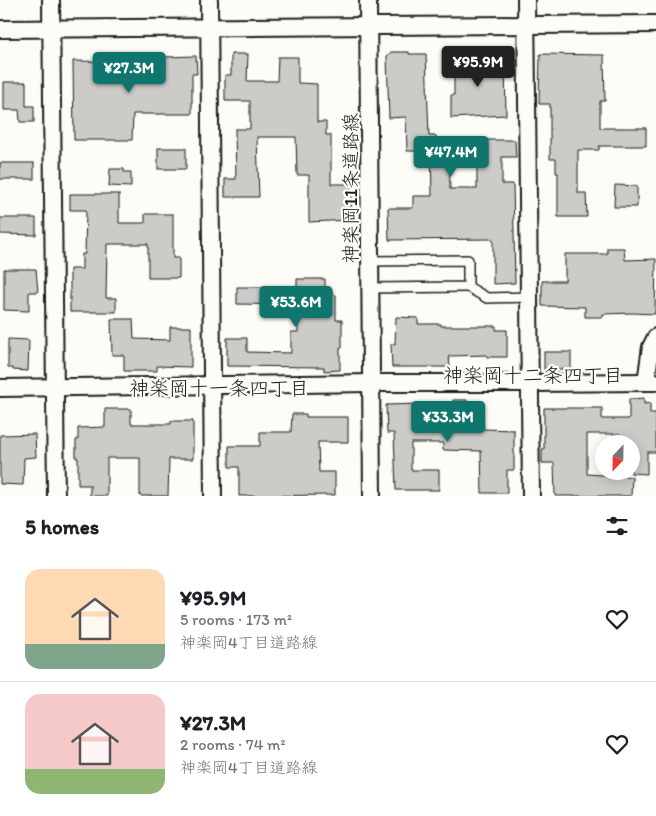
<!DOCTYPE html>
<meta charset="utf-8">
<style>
:root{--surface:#fff;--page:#f6f6f6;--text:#202124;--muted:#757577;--line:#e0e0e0;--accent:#0f766e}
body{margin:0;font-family:Itim,"Klee One",sans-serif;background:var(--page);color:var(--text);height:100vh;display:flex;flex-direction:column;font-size:19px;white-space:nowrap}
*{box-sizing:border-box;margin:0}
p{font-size:16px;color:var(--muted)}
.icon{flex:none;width:28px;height:28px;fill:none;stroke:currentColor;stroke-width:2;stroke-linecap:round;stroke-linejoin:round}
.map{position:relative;height:496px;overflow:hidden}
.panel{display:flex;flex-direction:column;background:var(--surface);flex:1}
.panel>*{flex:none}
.needle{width:32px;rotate:202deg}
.buttons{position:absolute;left:595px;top:435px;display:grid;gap:10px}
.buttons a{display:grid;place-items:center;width:45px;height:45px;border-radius:50%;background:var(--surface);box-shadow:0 2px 12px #0003;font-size:25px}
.price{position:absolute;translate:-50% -42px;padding:0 11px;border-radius:5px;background:var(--accent);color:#fff;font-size:16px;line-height:32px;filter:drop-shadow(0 1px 2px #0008)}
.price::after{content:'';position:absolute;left:50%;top:30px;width:15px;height:11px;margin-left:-8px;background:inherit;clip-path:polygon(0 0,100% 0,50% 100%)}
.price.selected{background:#222;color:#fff}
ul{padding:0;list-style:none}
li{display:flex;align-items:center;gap:15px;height:125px;padding:0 25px}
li+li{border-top:1px solid var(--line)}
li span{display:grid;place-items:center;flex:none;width:140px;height:100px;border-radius:15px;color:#555}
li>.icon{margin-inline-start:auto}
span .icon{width:60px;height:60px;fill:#fffc;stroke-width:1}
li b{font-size:21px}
h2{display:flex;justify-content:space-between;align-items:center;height:60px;padding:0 25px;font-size:21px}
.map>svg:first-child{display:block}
.building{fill:#cccbc8;stroke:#1c1c1c}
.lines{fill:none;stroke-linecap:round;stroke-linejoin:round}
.lane-casing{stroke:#1c1c1c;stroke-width:12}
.street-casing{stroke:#1c1c1c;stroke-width:20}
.lane{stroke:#fdfcf7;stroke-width:9}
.street{stroke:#fdfcf7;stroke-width:16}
.labels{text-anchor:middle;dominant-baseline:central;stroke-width:4.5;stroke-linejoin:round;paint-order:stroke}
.street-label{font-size:19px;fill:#1c1c1c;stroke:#fdfcf7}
.neighbourhood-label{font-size:20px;fill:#1c1c1c;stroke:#fdfcf7}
</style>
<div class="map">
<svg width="656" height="496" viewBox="0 0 656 496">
<rect width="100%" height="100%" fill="#fdfcf7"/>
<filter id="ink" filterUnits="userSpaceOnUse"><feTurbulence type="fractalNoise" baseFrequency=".02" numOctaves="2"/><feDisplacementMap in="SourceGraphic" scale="10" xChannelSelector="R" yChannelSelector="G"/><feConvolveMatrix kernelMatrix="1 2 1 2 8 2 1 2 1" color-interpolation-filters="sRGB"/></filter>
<g filter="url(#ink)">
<g class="building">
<polygon points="391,52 409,52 409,54 426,54 429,136 436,136 437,141 449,141 450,189 477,189 477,140 515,140 516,157 502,157 502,184 513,184 515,283 493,284 493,239 389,240 388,208 413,208 413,196 432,196 431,151 407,151 406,117 389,118 387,56"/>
<polygon points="451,53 464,53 464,62 505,62 506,115 451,118 451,95 454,95 454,68 451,68"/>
<polygon points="231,54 248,54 247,81 277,81 278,57 298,57 298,83 317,84 317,122 326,122 326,135 331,135 331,184 352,184 351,220 309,222 309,175 297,175 296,137 257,137 259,197 225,197 225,179 236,179 235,129 250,129 250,101 225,101 225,75 231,75"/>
<polygon points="540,54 604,55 605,101 600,101 600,128 646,128 646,146 599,146 599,150 578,150 578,193 586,193 587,217 558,217 558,173 556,173 556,159 550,159 550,104 539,104"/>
<polygon points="196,56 197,74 192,74 192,114 133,114 132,140 74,140 73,61 137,62 137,58"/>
<polygon points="4,82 26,82 26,106 34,106 34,122 20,122 19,110 4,110"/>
<rect x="158" y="148" width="28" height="21"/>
<rect x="0" y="163" width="34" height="16"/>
<polygon points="110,169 124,169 124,172 131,172 131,187 109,186"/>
<polygon points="615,185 637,186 637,207 614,207"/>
<polygon points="70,194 119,194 119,223 145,223 145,214 173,214 173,258 179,258 179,278 148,278 148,244 107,244 106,298 116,298 116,312 70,312 70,269 82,269 82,254 85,254 86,210 70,210"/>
<polygon points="0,218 36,218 36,235 0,234"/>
<polygon points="607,248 624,248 625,260 656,259 655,314 632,313 603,314 603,317 585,317 585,307 542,306 542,281 565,281 565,254 607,254"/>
<polygon points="4,269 36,269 38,292 29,292 29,311 4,310"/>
<polygon points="297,279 325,279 325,291 332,291 332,295 336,295 336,320 342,320 342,348 340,348 340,370 324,371 324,367 227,366 227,338 247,338 247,352 291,353 291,332 298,332 297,305 237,304 237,287 297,287"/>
<polygon points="396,317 418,318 418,324 441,324 441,326 496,326 496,330 507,330 507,357 487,357 487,355 449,356 450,367 392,367 391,344 395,344"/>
<polygon points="111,319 133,319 134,339 170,340 170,327 191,327 191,367 157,366 157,371 124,371 124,355 112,355"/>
<polygon points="8,339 29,340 28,371 13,370 13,368 8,368"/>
<rect x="544" y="352" width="27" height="17"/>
<polygon points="644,398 644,404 650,403 650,413 656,413 656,452 647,452 647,474 631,473 631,439 620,439 620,434 587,434 587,474 632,477 631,496 555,496 554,463 542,463 542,449 544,449 544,408 602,408 602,419 629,419 629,399"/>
<polygon points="453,400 467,400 467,418 483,419 483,429 514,430 514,470 507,470 507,493 482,493 481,451 443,450 443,443 411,443 411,470 439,470 439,490 396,490 394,433 387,433 386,405 453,403"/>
<polygon points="105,409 131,409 131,424 171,424 171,421 193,421 193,459 169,459 168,496 140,496 140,458 107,458 107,496 90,496 90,485 78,485 78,458 76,458 76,440 78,440 78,428 105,427"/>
<polygon points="292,414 306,414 306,417 348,417 348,442 318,442 319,472 335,472 335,495 239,496 239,467 229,467 229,446 260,446 260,432 291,432"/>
<polygon points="35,434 36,457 24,458 23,485 0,484 0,435"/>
</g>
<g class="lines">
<defs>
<g id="lane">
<polyline points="468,287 487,298 530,297"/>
<polyline points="370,288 468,287 468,260 370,261"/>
</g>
<g id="street">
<polyline points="51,0 56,496"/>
<polyline points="209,0 213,496"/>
<polyline points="368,0 372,496"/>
<polyline points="526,0 531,496"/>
<polyline points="0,29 656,24"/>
<polyline points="655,382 646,382 651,347 656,337"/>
<polyline points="0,388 371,383 531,383 646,382"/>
</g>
</defs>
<use href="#lane" class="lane-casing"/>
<use href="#street" class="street-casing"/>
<use href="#lane" class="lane"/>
<use href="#street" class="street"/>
</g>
</g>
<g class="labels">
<g class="street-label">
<text transform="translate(350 188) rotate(-90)">神楽岡11条道路線</text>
</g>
<g class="neighbourhood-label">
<text x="533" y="375">神楽岡十二条四丁目</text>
<text x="219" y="388">神楽岡十一条四丁目</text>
</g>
</g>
</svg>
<div class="buttons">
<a><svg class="needle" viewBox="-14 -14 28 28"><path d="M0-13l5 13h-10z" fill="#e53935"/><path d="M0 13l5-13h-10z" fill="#757577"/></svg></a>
</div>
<b class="price selected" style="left:478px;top:88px">¥95.9M</b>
<b class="price" style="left:129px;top:94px">¥27.3M</b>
<b class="price" style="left:451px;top:178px">¥47.4M</b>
<b class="price" style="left:296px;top:328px">¥53.6M</b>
<b class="price" style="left:448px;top:443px">¥33.3M</b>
</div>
<section class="panel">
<h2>5 homes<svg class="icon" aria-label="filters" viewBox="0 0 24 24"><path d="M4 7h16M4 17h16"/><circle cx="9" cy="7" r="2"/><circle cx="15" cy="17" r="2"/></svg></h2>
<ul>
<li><span style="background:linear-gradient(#ffd9b3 75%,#7fa58c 0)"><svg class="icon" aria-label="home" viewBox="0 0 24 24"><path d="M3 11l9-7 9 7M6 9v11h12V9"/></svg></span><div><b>¥95.9M</b><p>5 rooms · 173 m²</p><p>神楽岡4丁目道路線</p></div><svg class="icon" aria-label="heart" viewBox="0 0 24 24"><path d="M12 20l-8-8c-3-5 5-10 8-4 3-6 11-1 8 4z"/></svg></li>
<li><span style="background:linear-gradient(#f6c9c9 75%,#8fb573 0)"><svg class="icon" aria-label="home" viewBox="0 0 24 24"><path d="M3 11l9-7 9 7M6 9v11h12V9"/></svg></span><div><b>¥27.3M</b><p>2 rooms · 74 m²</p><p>神楽岡4丁目道路線</p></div><svg class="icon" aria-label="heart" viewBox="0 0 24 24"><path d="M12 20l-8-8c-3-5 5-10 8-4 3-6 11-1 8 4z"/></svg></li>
</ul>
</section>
